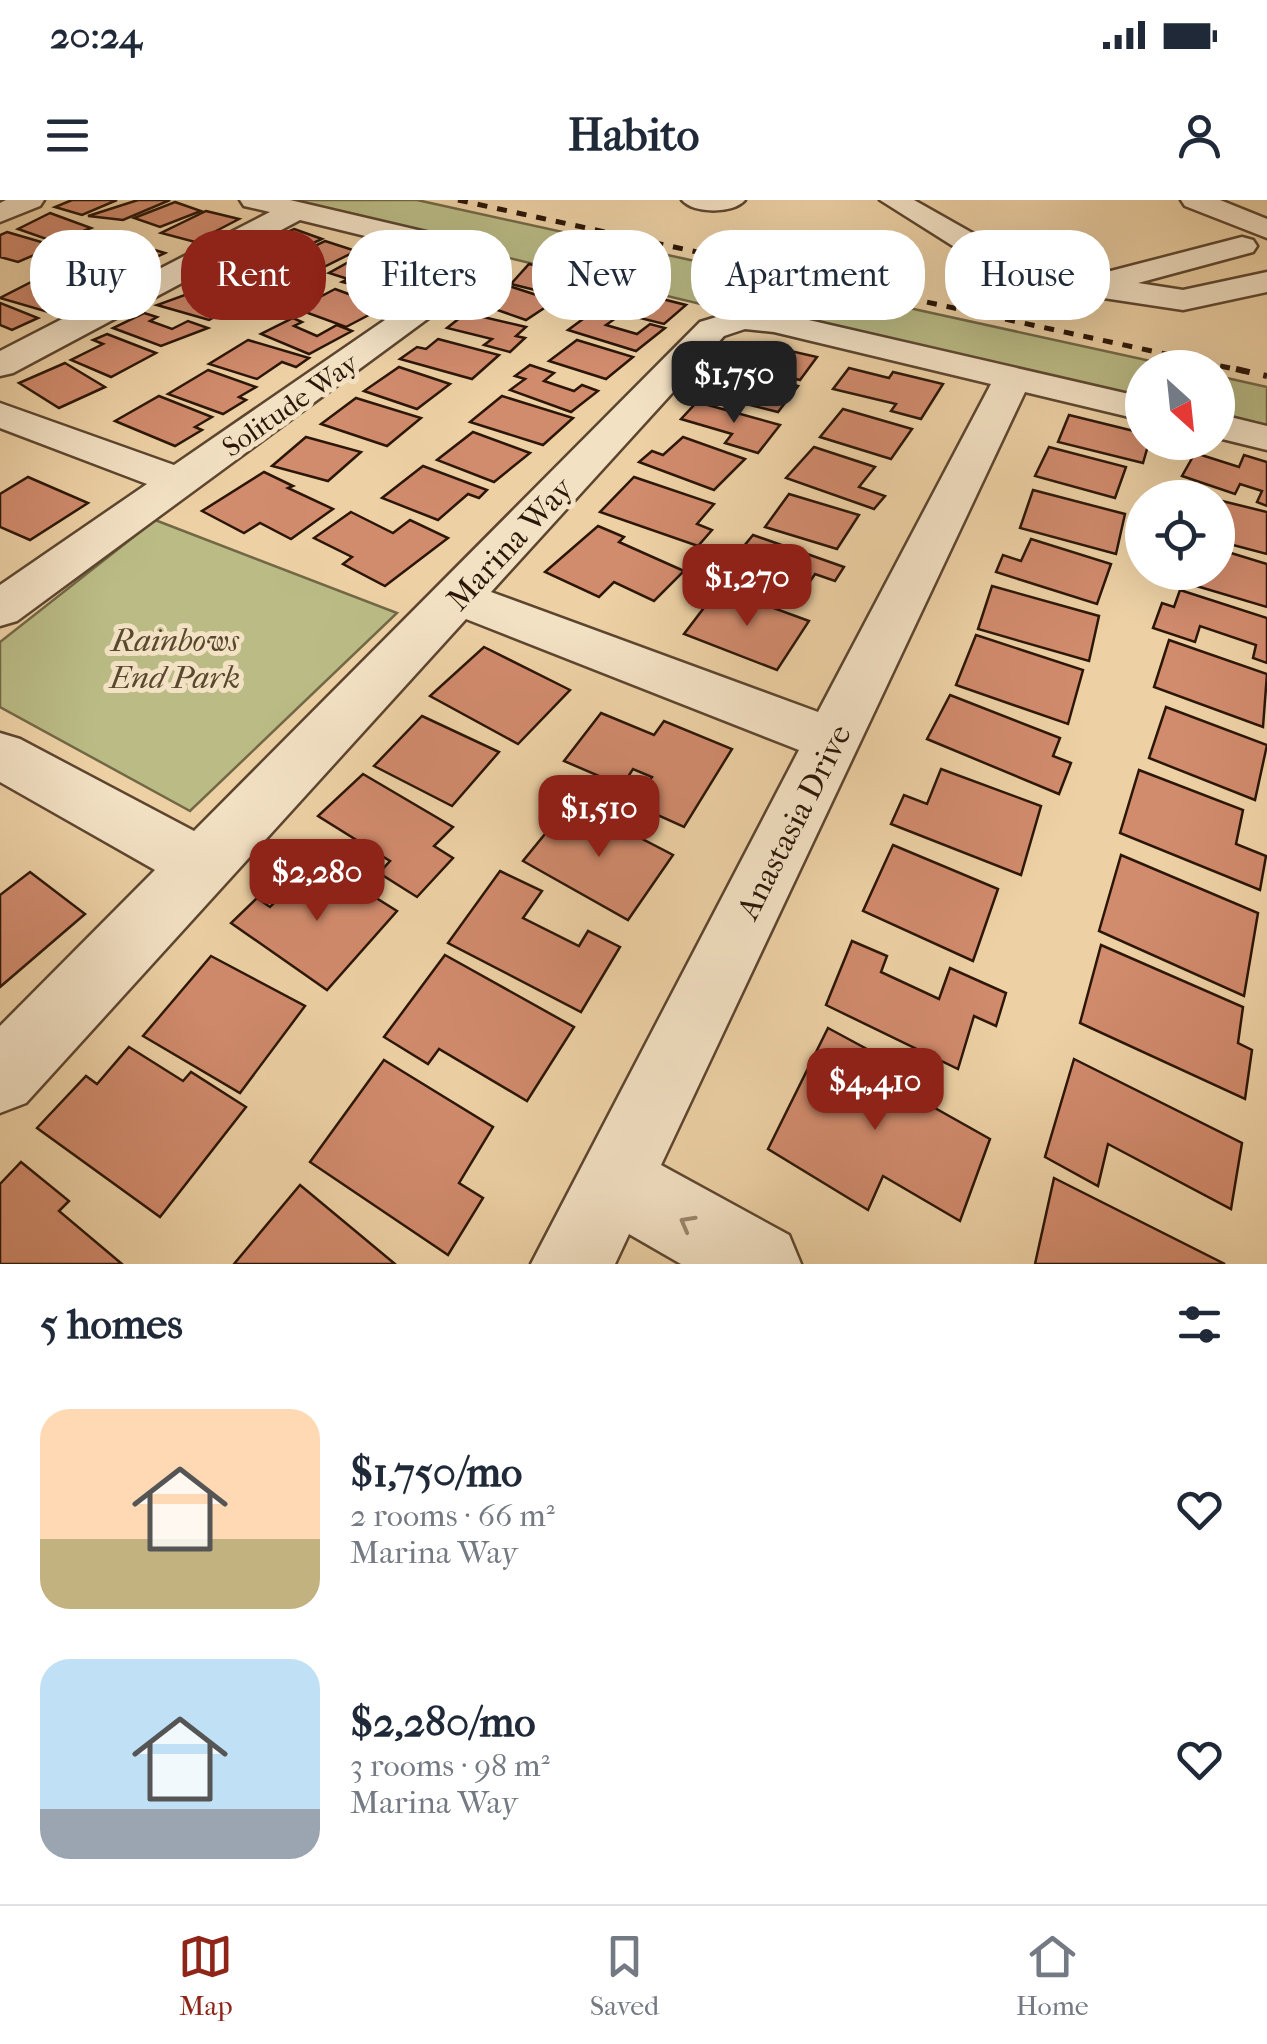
<!DOCTYPE html>
<meta charset="utf-8">
<style>
:root{--surface:#fff;--page:#f6f6f7;--text:#1f2937;--muted:#747a83;--line:#e0e1e3;--accent:#8f2418}
body{margin:0;font-family:"IM FELL French Canon",serif;background:var(--page);color:var(--text);height:100vh;display:flex;flex-direction:column;font-size:38px;white-space:nowrap}
*{box-sizing:border-box;margin:0}
p{font-size:32px;color:var(--muted)}
.icon{flex:none;width:55px;height:55px;fill:none;stroke:currentColor;stroke-width:2;stroke-linecap:round;stroke-linejoin:round}
.map{position:relative;height:1064px;overflow:hidden}
.panel{display:flex;flex-direction:column;background:var(--surface);flex:1}
.panel>*{flex:none}
.hud{position:absolute;left:30px;top:30px;width:1208px;height:90px;display:flex;gap:20px}
.needle{width:65px;rotate:153deg}
.tools{position:absolute;left:1125px;top:150px;display:grid;gap:20px}
.tools a{display:grid;place-items:center;width:110px;height:110px;border-radius:50%;background:var(--surface);box-shadow:0 10px 40px #0002;font-size:50px}
.price{position:absolute;translate:-50% -85px;padding:0 22px;border-radius:20px;background:var(--accent);color:#fff;font-size:32px;line-height:65px;filter:drop-shadow(0 2px 5px #0008)}
.price::after{content:'';position:absolute;left:50%;top:60px;width:30px;height:22px;margin-left:-15px;background:inherit;clip-path:polygon(0 0,100% 0,50% 100%)}
.price.selected{background:#222;color:#fff}
ul{padding:0;list-style:none}
li{display:flex;align-items:center;gap:30px;height:250px;padding:0 40px}
li span{display:grid;place-items:center;flex:none;width:280px;height:200px;border-radius:30px;color:#555}
li>.icon{margin-inline-start:auto}
span .icon{width:120px;height:120px;fill:#fffc;stroke-width:1}
li b{font-size:42px}
h2{display:flex;justify-content:space-between;align-items:center;height:120px;padding:0 40px;font-size:42px}
.pill{padding:0 35px;border-radius:40px;background:var(--surface);box-shadow:0 10px 40px #0002;font-size:35px;line-height:90px}
.pill.selected{background:var(--accent);color:#fff}
.status{display:flex;justify-content:space-between;align-items:center;height:70px;padding:0 50px;background:var(--surface);direction:ltr}
.status svg{height:28px;fill:currentColor}
header{display:flex;justify-content:space-between;align-items:center;height:130px;padding:0 40px;background:var(--surface);font-size:45px;font-weight:700}
.tab-bar{display:flex;justify-content:space-around;align-items:center;height:140px;border-top:2px solid var(--line);background:var(--surface);font-size:28px;color:var(--muted)}
.tab-bar a{display:grid;justify-items:center;gap:5px}
.tab-bar .selected{color:var(--accent)}
.map>svg:first-child{display:block}
.green{fill:#babb85;stroke:#736846;stroke-width:2.5}
.building{fill:#d18b6d;stroke:#2c1608;stroke-width:2.5}
.lines{fill:none;stroke-linecap:round;stroke-linejoin:round}
.minor-casing{stroke:#5c452f;stroke-width:5}
.minor{fill:#f3e1c4;fill-rule:evenodd}
.rail-far1{stroke:#2c1608;stroke-width:5;stroke-dasharray:10 10;stroke-linecap:butt}
.rail{stroke:#2c1608;stroke-width:6;stroke-dasharray:14 14;stroke-linecap:butt}
.oneway{stroke:#99866f}
.labels{text-anchor:middle;dominant-baseline:central;stroke-width:10;stroke-linejoin:round;paint-order:stroke}
.far-street-label{font-size:28px;fill:#2c1608;stroke:#f3e1c4}
.street-label{font-size:32px;fill:#2c1608;stroke:#f3e1c4}
.park-label{font-size:32px;font-style:italic;fill:#57482e;stroke:#f3e1c4}
</style>
<div class="status"><b>20:24</b><svg viewBox="0 0 49 12"><path d="M0 12V9h3v3zM5 12V6h3v6zM10 12V3h3v9zM15 12V0h3v12zM26 1h20v11H26zM47 4h2v5h-2z"/></svg></div>
<header><svg class="icon" aria-label="menu" viewBox="0 0 24 24"><path d="M4 6h16M4 12h16M4 18h16"/></svg>Habito<svg class="icon" aria-label="person" viewBox="0 0 24 24"><circle cx="12" cy="8" r="4"/><path d="M4 21q1-7 8-7t8 7"/></svg></header>
<div class="map">
<svg width="1267" height="1064" viewBox="0 0 1267 1064">
<rect width="100%" height="100%" fill="#edd1a5"/>
<filter id="stains"><feTurbulence type="fractalNoise" baseFrequency=".002" numOctaves="4"/><feColorMatrix values="0 0 0 0 .2 0 0 0 0 .09 0 0 0 0 .02 0 0 0 .5 -.17"/></filter>
<radialGradient id="worn" r=".72"><stop offset=".6" stop-color="#630" stop-opacity="0"/><stop offset="1" stop-color="#630" stop-opacity=".3"/></radialGradient>
<g class="green">
<polygon points="268,0 417,0 1178,167 1142,168 1142,210"/>
<polygon points="1218,176 1267,187 1267,240 1218,228"/>
<polygon points="155,320 397,413 190,611 0,507 0,442"/>
</g>
<g class="building">
<polygon points="72,0 117,0 82,15 55,7"/>
<polygon points="138,0 170,0 123,20 88,16"/>
<polygon points="175,2 201,11 160,27 134,18"/>
<polygon points="206,11 239,19 195,42 161,33"/>
<polygon points="50,13 91,28 55,42 18,29"/>
<polygon points="294,29 322,39 273,62 244,51"/>
<polygon points="7,32 55,46 18,62 0,57 0,35"/>
<polygon points="121,40 165,53 137,66 93,53"/>
<polygon points="325,41 356,51 316,71 285,60"/>
<polygon points="372,49 399,56 362,72 375,76 357,86 342,82 348,79 329,73"/>
<polygon points="91,58 130,70 93,87 54,75"/>
<polygon points="238,63 288,77 256,96 205,81"/>
<polygon points="408,63 441,73 403,95 369,84"/>
<polygon points="529,64 599,81 590,89 581,86 567,98 511,84"/>
<polygon points="41,77 89,91 48,112 0,98"/>
<polygon points="509,86 555,101 526,120 480,104"/>
<polygon points="204,88 245,100 209,120 157,105"/>
<polygon points="335,89 384,107 346,127 297,109"/>
<polygon points="626,90 686,105 664,124 604,109"/>
<polygon points="0,103 38,118 12,130 0,125"/>
<polygon points="594,111 616,118 606,125 637,134 650,124 665,128 636,151 568,130"/>
<polygon points="144,113 157,117 150,121 172,129 188,121 208,128 161,146 113,128"/>
<polygon points="466,113 526,127 516,136 525,138 510,152 484,145 492,139 447,128"/>
<polygon points="293,118 302,122 294,126 317,136 337,125 352,131 309,154 261,134"/>
<polygon points="107,134 156,153 111,177 71,160 103,144 93,140"/>
<polygon points="438,139 499,155 472,179 400,159 417,147 426,149"/>
<polygon points="248,140 309,158 296,167 282,162 257,179 209,164"/>
<polygon points="577,140 633,157 606,179 549,161"/>
<polygon points="760,144 817,157 800,180 742,166"/>
<polygon points="65,163 105,187 59,208 19,183"/>
<polygon points="530,165 554,173 544,181 574,191 582,185 598,191 571,212 510,190 525,179 515,176"/>
<polygon points="399,167 450,184 417,209 364,191"/>
<polygon points="849,168 889,178 893,172 943,184 921,219 891,211 896,204 833,189"/>
<polygon points="208,170 256,187 239,197 246,200 223,214 168,194"/>
<polygon points="738,171 798,186 778,212 702,193 712,181 726,185"/>
<polygon points="159,196 212,217 195,227 202,230 175,246 115,221"/>
<polygon points="502,196 573,218 543,245 470,222"/>
<polygon points="356,198 421,218 387,246 321,224"/>
<polygon points="697,202 780,225 758,253 725,243 732,234 681,219"/>
<polygon points="843,209 912,229 891,259 820,237"/>
<polygon points="1069,215 1142,233 1142,242 1149,242 1143,263 1058,242"/>
<polygon points="473,232 530,253 494,282 437,260"/>
<polygon points="306,237 361,252 328,281 272,266"/>
<polygon points="683,237 745,259 714,290 639,262 652,251 663,255"/>
<polygon points="814,247 875,267 859,287 885,296 874,309 786,278"/>
<polygon points="1049,247 1126,267 1115,298 1035,276"/>
<polygon points="1195,253 1239,267 1244,255 1267,262 1267,306 1257,302 1262,291 1240,284 1235,294 1182,276"/>
<polygon points="423,266 487,290 479,298 468,294 438,320 382,298"/>
<polygon points="264,272 293,286 288,288 333,309 291,339 260,323 244,333 202,311"/>
<polygon points="28,277 88,303 30,340 0,327 0,294"/>
<polygon points="634,277 714,304 697,324 712,330 698,346 600,312"/>
<polygon points="1033,290 1125,314 1116,354 1020,328"/>
<polygon points="789,294 859,315 837,349 765,327"/>
<polygon points="1218,300 1267,312 1267,354 1218,341"/>
<polygon points="351,312 393,333 410,320 448,338 385,386 343,364 352,357 314,338"/>
<polygon points="598,326 624,337 619,342 684,371 654,401 614,382 599,397 545,372"/>
<polygon points="753,335 844,367 835,381 815,374 796,402 721,374"/>
<polygon points="1031,339 1111,364 1097,404 996,372 1003,355 1021,361"/>
<polygon points="1218,349 1267,364 1267,407 1173,379 1174,372 1218,372"/>
<polygon points="992,386 1099,416 1089,461 978,429"/>
<polygon points="719,388 809,421 777,470 684,434"/>
<polygon points="1180,390 1267,418 1267,463 1253,458 1256,445 1200,426 1195,442 1153,428 1162,403 1174,407"/>
<polygon points="976,435 1083,470 1068,524 956,485"/>
<polygon points="1169,440 1267,474 1263,527 1154,487"/>
<polygon points="484,447 570,490 518,544 430,496"/>
<polygon points="950,495 1060,538 1053,556 1071,563 1059,594 927,539"/>
<polygon points="1166,507 1267,545 1255,600 1149,558"/>
<polygon points="601,513 654,535 664,521 732,549 684,627 633,604 652,577 633,569 622,586 564,561"/>
<polygon points="422,516 499,552 452,606 374,566"/>
<polygon points="941,569 1041,606 1021,675 891,624 904,595 927,604"/>
<polygon points="1139,570 1243,610 1236,644 1266,656 1260,690 1120,633"/>
<polygon points="363,574 453,627 434,646 453,658 417,697 379,673 390,661 318,616"/>
<polygon points="571,602 673,655 628,720 523,661"/>
<polygon points="893,645 998,689 973,761 863,711"/>
<polygon points="1121,655 1258,713 1244,796 1099,731"/>
<polygon points="317,661 397,711 327,790 231,723 257,698 270,707"/>
<polygon points="500,671 542,691 523,718 579,746 588,731 620,747 581,812 448,743"/>
<polygon points="30,672 85,714 0,787 0,695"/>
<polygon points="852,741 887,756 881,772 939,799 950,768 1006,793 996,826 974,816 958,869 826,805"/>
<polygon points="1101,745 1243,807 1238,843 1252,850 1245,899 1080,823"/>
<polygon points="445,755 574,827 527,901 439,849 428,864 384,837"/>
<polygon points="211,756 305,806 240,893 143,836"/>
<polygon points="828,828 878,855 871,872 990,939 960,1021 883,976 868,1010 768,949"/>
<polygon points="129,847 183,881 191,872 246,907 160,1017 37,928 86,876 97,884"/>
<polygon points="1074,859 1242,943 1231,1009 1108,944 1098,986 1045,957"/>
<polygon points="384,860 493,927 459,983 483,998 448,1055 310,962"/>
<polygon points="21,962 69,1001 59,1011 122,1064 0,1064 0,984"/>
<polygon points="1054,978 1225,1064 1035,1064"/>
<polygon points="300,985 395,1064 234,1064"/>
</g>
<g class="lines">
<defs>
<g id="minor">
<polygon points="6,0 44,0 40,6 0,22 0,3"/>
<polygon points="240,0 290,0 473,43 486,49 494,70 17,421 0,426 0,385 147,284 0,228 0,203 174,265 462,67 460,61 451,57 300,20 13,173 0,176 0,151 270,12 244,6"/>
<path d="M 682,0 L 745,0 C 733,14 694,14 682,0 Z"/>
<polygon points="880,0 914,0 1013,56 1062,72 1100,78 1103,73 1242,37 1253,40 1257,46 1253,52 1138,83 1183,90 1267,72 1267,92 1183,110 1057,91 991,70"/>
<polygon points="1181,0 1220,0 1267,19 1267,38 1185,6"/>
<path d="M 743,109 L 774,112 L 1142,197 L 1142,220 L 1025,192 L 661,965 L 789,1035 L 801,1064 L 681,1064 L 629,1034 L 615,1064 L 531,1064 L 799,550 L 466,419 L 26,903 L 0,913 L 0,826 L 155,670 L 0,582 L 0,533 L 20,539 L 194,631 L 700,122 ZM 745,129 L 774,132 L 991,184 L 818,512 L 491,392 L 724,136 Z"/>
<polygon points="1218,214 1267,226 1267,250 1218,238"/>
</g>
</defs>
<use href="#minor" class="minor-casing"/>
<use href="#minor" class="minor"/>
<polyline class="rail-far1" points="458,0 1248,172"/>
<polyline class="rail" points="1236,169 1267,176"/>
</g>
<defs><path id="oneway-chevron" d="M-2-3.5L2.5 0L-2 3.5" fill="none" stroke-width="1.6" stroke-linecap="round" stroke-linejoin="round" transform="scale(2.5)"/></defs>
<use class="oneway" href="#oneway-chevron" transform="translate(687 1023) rotate(-151)"/>
<g class="labels">
<g class="far-street-label">
<text transform="translate(290 205) rotate(-35)">Solitude Way</text>
</g>
<g class="street-label">
<text transform="translate(510 344) rotate(-47)">Marina Way</text>
<text transform="translate(794 622) rotate(-63)">Anastasia Drive</text>
</g>
<g class="park-label">
<text x="175" y="440">Rainbows<tspan x="175" dy="37">End Park</tspan></text>
</g>
</g>
<rect width="100%" height="100%" filter="url(#stains)"/>
<rect width="100%" height="100%" fill="url(#worn)"/>
</svg>
<div class="tools">
<a><svg class="needle" viewBox="-14 -14 28 28"><path d="M0-13l5 13h-10z" fill="#e53935"/><path d="M0 13l5-13h-10z" fill="#747a83"/></svg></a>
<a><svg class="icon" aria-label="locate" viewBox="0 0 24 24"><circle cx="12" cy="12" r="6"/><path d="M12 2v4M12 18v4M2 12h4M18 12h4"/></svg></a>
</div>
<b class="price selected" style="left:734px;top:226px">$1,750</b>
<b class="price" style="left:747px;top:429px">$1,270</b>
<b class="price" style="left:599px;top:660px">$1,510</b>
<b class="price" style="left:317px;top:724px">$2,280</b>
<b class="price" style="left:875px;top:933px">$4,410</b>
<div class="hud">
<a class="pill">Buy</a>
<a class="pill selected">Rent</a>
<a class="pill">Filters</a>
<a class="pill">New</a>
<a class="pill">Apartment</a>
<a class="pill">House</a>
</div>
</div>
<section class="panel">
<h2>5 homes<svg class="icon" aria-label="filters" viewBox="0 0 24 24"><path d="M4 7h16M4 17h16"/><circle cx="9" cy="7" r="2"/><circle cx="15" cy="17" r="2"/></svg></h2>
<ul>
<li><span style="background:linear-gradient(#ffd9b3 65%,#c2b280 0)"><svg class="icon" aria-label="home" viewBox="0 0 24 24"><path d="M3 11l9-7 9 7M6 9v11h12V9"/></svg></span><div><b>$1,750/mo</b><p>2 rooms · 66 m²</p><p>Marina Way</p></div><svg class="icon" aria-label="heart" viewBox="0 0 24 24"><path d="M12 20l-8-8c-3-5 5-10 8-4 3-6 11-1 8 4z"/></svg></li>
<li><span style="background:linear-gradient(#bfe0f5 75%,#9aa5b1 0)"><svg class="icon" aria-label="home" viewBox="0 0 24 24"><path d="M3 11l9-7 9 7M6 9v11h12V9"/></svg></span><div><b>$2,280/mo</b><p>3 rooms · 98 m²</p><p>Marina Way</p></div><svg class="icon" aria-label="heart" viewBox="0 0 24 24"><path d="M12 20l-8-8c-3-5 5-10 8-4 3-6 11-1 8 4z"/></svg></li>
</ul>
</section>
<nav class="tab-bar">
<a class="selected"><svg class="icon" aria-label="map" viewBox="0 0 24 24"><path d="M3 6l6-2 6 2 6-2v14l-6 2-6-2-6 2zM9 4v14M15 6v14"/></svg>Map</a>
<a><svg class="icon" aria-label="saved" viewBox="0 0 24 24"><path d="M7 4h10v16l-5-4-5 4z"/></svg>Saved</a>
<a><svg class="icon" aria-label="home" viewBox="0 0 24 24"><path d="M3 11l9-7 9 7M6 9v11h12V9"/></svg>Home</a>
</nav>
